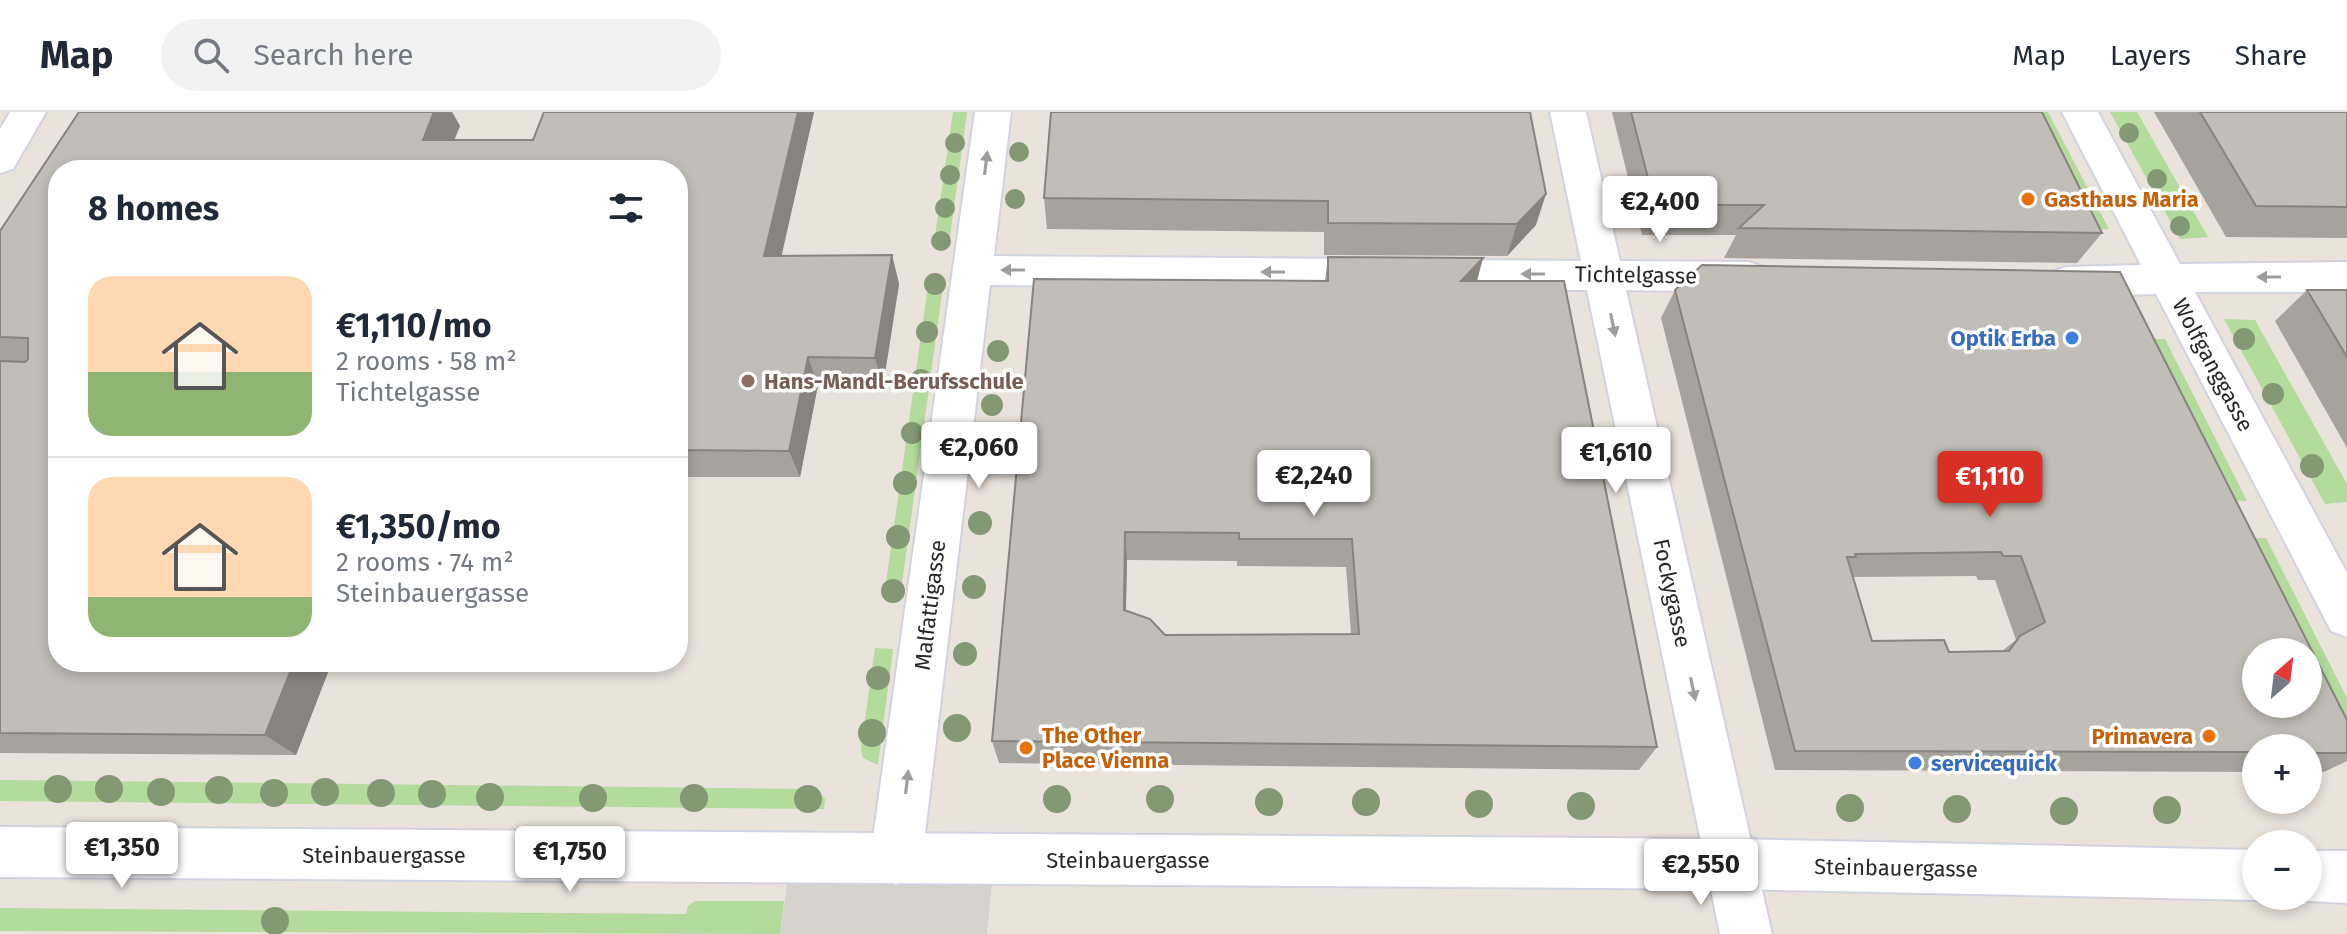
<!DOCTYPE html>
<meta charset="utf-8">
<style>
:root{--surface:#fff;--page:#f2f2f3;--text:#1f2937;--muted:#747a83;--line:#e0e1e3;--accent:#d93025}
body{margin:0;font-family:"Fira Sans",sans-serif;background:var(--page);color:var(--text);height:100vh;display:flex;flex-direction:column;font-size:30px;white-space:nowrap}
*{box-sizing:border-box;margin:0}
p{font-size:26px;color:var(--muted)}
.icon{flex:none;width:44px;height:44px;fill:none;stroke:currentColor;stroke-width:2;stroke-linecap:round;stroke-linejoin:round}
.map{position:relative;flex:1;overflow:hidden}
.details{position:absolute;left:48px;top:48px;width:640px;height:512px;display:flex;flex-direction:column;background:var(--surface);border-radius:32px;box-shadow:0 4px 12px #0003}
.details>*{flex:none}
.needle{width:52px;rotate:28deg}
.tools{position:absolute;left:2242px;top:526px;display:grid;gap:16px}
.tools a{display:grid;place-items:center;width:80px;height:80px;border-radius:50%;background:var(--surface);box-shadow:0 4px 12px #0003;font-size:40px}
.price{position:absolute;translate:-50% -68px;padding:0 18px;border-radius:8px;background:#fff;color:#222;font-size:26px;line-height:52px;filter:drop-shadow(0 2px 4px #0008)}
.price::after{content:'';position:absolute;left:50%;top:48px;width:24px;height:18px;margin-left:-12px;background:inherit;clip-path:polygon(0 0,100% 0,50% 100%)}
.price.current{background:var(--accent);color:#fff}
ul{padding:0;list-style:none}
li{display:flex;align-items:center;gap:24px;height:200px;padding:0 40px}
li+li{border-top:2px solid var(--line)}
li span{display:grid;place-items:center;flex:none;width:224px;height:160px;border-radius:24px;color:#555}
li>.icon{margin-inline-start:auto}
span .icon{width:96px;height:96px;fill:#fffc;stroke-width:1}
li b{font-size:34px}
h2{display:flex;justify-content:space-between;align-items:center;height:96px;padding:0 40px;font-size:34px}
header{display:flex;align-items:center;gap:48px;box-sizing:border-box;height:112px;padding:0 40px;background:var(--surface);border-bottom:2px solid var(--line)}
header strong{font-size:38px}
nav{display:flex;gap:44px;margin-inline-start:auto;font-size:28px}
.search{width:560px;height:72px;background:var(--page);display:flex;align-items:center;gap:20px;box-sizing:border-box;padding:0 28px;border-radius:44px;color:var(--muted);font-size:30px}
.map>svg:first-child{display:block}
.green{fill:#b2db9c}
.plaza{fill:#d6d2cd}
.lines{fill:none;stroke-linecap:round;stroke-linejoin:round}
.street-casing{stroke:#d0d3e0;stroke-width:4}
.secondary-casing{stroke:#d0d3e0;stroke-width:4}
.street{fill:#fff;fill-rule:evenodd}
.secondary{fill:#fff;fill-rule:evenodd}
.tree{fill:#829974}
.wall{fill:#a6a39d;fill-rule:evenodd}
.shaded-wall{fill:#878480}
.building{fill:#c1bdb7;stroke:#878480;stroke-width:2;fill-rule:evenodd}
.oneway{fill:#9e9e9e}
.food-dot{fill:#e8710a;stroke:#fff;stroke-width:3}
.shop-dot{fill:#3f7fe0;stroke:#fff;stroke-width:3}
.education-dot{fill:#8d6e63;stroke:#fff;stroke-width:3}
.labels{text-anchor:middle;dominant-baseline:central;stroke-width:7;stroke-linejoin:round;paint-order:stroke}
.food-label{font-size:22px;font-weight:bold;fill:#c56008;stroke:#fff;text-anchor:start}
.street-label{font-size:22px;fill:#282828;stroke:#fff}
.shop-label{font-size:22px;font-weight:bold;fill:#366cbe;stroke:#fff;text-anchor:end}
.education-label{font-size:22px;font-weight:bold;fill:#785e54;stroke:#fff;text-anchor:start}
</style>
<header>
<strong>Map</strong>
<div class="search"><svg class="icon" aria-label="search" viewBox="0 0 24 24"><circle cx="10" cy="10" r="6"/><path d="M15 15l6 6"/></svg>Search here</div>
<nav><a>Map</a><a>Layers</a><a>Share</a></nav>
</header>
<div class="map">
<svg width="2347" height="822" viewBox="0 0 2347 822">
<rect width="100%" height="100%" fill="#e9e3db"/>
<g class="green">
<polygon points="953,0 967,0 949,131 934,131"/>
<polygon points="2030,0 2048,0 2109,117 2089,118"/>
<polygon points="2110,0 2137,0 2208,125 2180,127"/>
<polygon points="929,167 944,167 900,486 884,485"/>
<polygon points="2224,207 2255,208 2347,372 2347,390 2325,392"/>
<polygon points="2143,227 2165,227 2247,389 2219,388"/>
<polygon points="2266,426 2347,586 2347,640 2308,540 2241,427"/>
<polygon points="875,536 893,537 878,653 863,646 861,636"/>
<polygon points="0,668 814,677 825,687 824,697 0,689"/>
<polygon points="695,789 784,789 780,822 0,819 0,796 686,802 688,794"/>
</g>
<polygon class="plaza" points="791,746 994,748 987,822 780,822"/>
<g class="lines">
<defs>
<g id="street">
<polygon points="10,0 46,0 13,57 0,61 0,17"/>
<polygon points="975,0 1011,0 994,144 1581,149 1550,0 1586,0 1620,149 1749,150 1763,155 1768,165 1763,175 1749,180 1626,178 1772,822 1720,822 1587,178 990,173 922,747 914,765 896,772 878,765 870,747"/>
<polygon points="2062,0 2098,0 2180,152 2347,150 2347,180 2195,180 2347,461 2347,525 2331,519 2156,182 2066,185 2052,180 2047,170 2052,160 2066,155 2141,153"/>
</g>
<g id="secondary">
<polygon points="0,715 1731,727 2256,738 2256,784 2267,784 2256,788 1731,777 0,765"/>
<polygon points="2308,739 2347,739 2347,791 2308,789 2295,784 2308,784"/>
</g>
</defs>
<use href="#street" class="street-casing"/>
<use href="#secondary" class="secondary-casing"/>
<use href="#street" class="street"/>
<use href="#secondary" class="secondary"/>
</g>
<g class="tree">
<circle cx="2129" cy="21" r="10"/>
<circle cx="955" cy="31" r="10"/>
<circle cx="1019" cy="40" r="10"/>
<circle cx="950" cy="63" r="10"/>
<circle cx="2157" cy="67" r="10"/>
<circle cx="1015" cy="87" r="10"/>
<circle cx="945" cy="96" r="10"/>
<circle cx="2180" cy="114" r="10"/>
<circle cx="941" cy="129" r="10"/>
<circle cx="935" cy="172" r="11"/>
<circle cx="927" cy="220" r="11"/>
<circle cx="2244" cy="227" r="11"/>
<circle cx="998" cy="239" r="11"/>
<circle cx="921" cy="268" r="11"/>
<circle cx="2273" cy="282" r="11"/>
<circle cx="992" cy="293" r="11"/>
<circle cx="912" cy="321" r="11"/>
<circle cx="986" cy="349" r="12"/>
<circle cx="2312" cy="354" r="12"/>
<circle cx="905" cy="371" r="12"/>
<circle cx="980" cy="411" r="12"/>
<circle cx="898" cy="425" r="12"/>
<circle cx="974" cy="475" r="12"/>
<circle cx="893" cy="479" r="12"/>
<circle cx="965" cy="542" r="12"/>
<circle cx="878" cy="566" r="12"/>
<circle cx="957" cy="616" r="14"/>
<circle cx="872" cy="621" r="14"/>
<circle cx="58" cy="677" r="14"/>
<circle cx="109" cy="677" r="14"/>
<circle cx="219" cy="678" r="14"/>
<circle cx="161" cy="680" r="14"/>
<circle cx="325" cy="680" r="14"/>
<circle cx="274" cy="681" r="14"/>
<circle cx="381" cy="681" r="14"/>
<circle cx="432" cy="682" r="14"/>
<circle cx="490" cy="685" r="14"/>
<circle cx="593" cy="686" r="14"/>
<circle cx="694" cy="686" r="14"/>
<circle cx="808" cy="687" r="14"/>
<circle cx="1057" cy="687" r="14"/>
<circle cx="1160" cy="687" r="14"/>
<circle cx="1269" cy="690" r="14"/>
<circle cx="1366" cy="690" r="14"/>
<circle cx="1479" cy="692" r="14"/>
<circle cx="1581" cy="694" r="14"/>
<circle cx="1850" cy="696" r="14"/>
<circle cx="1957" cy="697" r="14"/>
<circle cx="2167" cy="698" r="14"/>
<circle cx="2064" cy="699" r="14"/>
<circle cx="275" cy="809" r="14"/>
</g>
<g class="wall">
<polygon points="79,0 452,0 460,14 454,28 533,28 814,0 781,143 892,143 899,172 883,274 818,273 800,365 678,365 678,58 58,58 332,550 296,643 0,641 0,119"/>
<polygon points="1051,0 1536,113 1507,144 1324,143 1324,120 1047,117 1044,86"/>
<polygon points="1612,0 2042,0 2102,121 2077,151 1724,146 1736,123 1642,123"/>
<polygon points="2154,0 2347,0 2347,126 2226,125"/>
<path d="M 1328,145 L 1483,146 L 1477,169 L 1657,635 L 1639,658 L 999,651 L 992,629 L 1034,167 L 1325,169 ZM 1127,448 L 1237,449 L 1237,454 L 1346,455 L 1351,522 L 1165,523 L 1126,499 Z"/>
<path d="M 1675,178 L 2347,608 L 2347,649 L 2324,660 L 2308,660 L 2308,636 L 2256,636 L 2256,660 L 1775,658 L 1661,206 ZM 1976,464 L 1978,468 L 1995,468 L 2016,528 L 2002,539 L 1949,540 L 1872,529 L 1853,465 Z"/>
<polygon points="2307,178 2347,178 2347,336 2275,209"/>
</g>
<g class="shaded-wall">
<polygon points="434,0 452,0 460,14 442,58 423,28"/>
<polygon points="798,0 814,0 775,173 764,144"/>
<polygon points="1546,82 1536,113 1507,144 1517,112"/>
<polygon points="892,143 899,172 883,274 875,246"/>
<polygon points="1483,146 1474,178 1461,169"/>
<polygon points="808,245 818,273 800,365 789,339"/>
<polygon points="1125,420 1127,448 1125,524 1124,498"/>
<polygon points="294,550 332,550 296,643 265,623"/>
</g>
<g class="building">
<polygon points="79,0 434,0 423,28 533,28 544,0 798,0 764,144 892,143 875,246 808,245 789,339 678,338 678,58 58,58 58,550 294,550 265,623 0,621 0,249 25,250 28,247 28,226 0,225 0,119"/>
<polygon points="1051,0 1530,0 1546,82 1517,112 1328,111 1328,89 1044,86"/>
<polygon points="1631,0 2042,0 2102,121 1739,116 1764,93 1655,93"/>
<polygon points="2200,0 2347,0 2347,95 2256,94"/>
<path d="M 1328,145 L 1483,146 L 1461,169 L 1564,169 L 1657,635 L 992,629 L 1034,167 L 1328,169 ZM 1125,420 L 1239,421 L 1239,427 L 1352,427 L 1359,522 L 1165,523 L 1150,507 L 1124,498 Z"/>
<path d="M 1702,153 L 2120,160 L 2347,608 L 2347,641 L 2308,641 L 2308,636 L 2256,636 L 2256,640 L 1795,639 L 1675,178 ZM 2001,440 L 2003,444 L 2021,444 L 2045,510 L 2020,524 L 2009,539 L 1949,540 L 1944,528 L 1872,529 L 1847,445 L 1856,445 L 1855,442 ZM 2256,540 L 2308,540 L 2308,592 L 2256,592 Z"/>
<polygon points="2307,178 2347,178 2347,245"/>
</g>
<defs><path id="oneway-solid" d="M-6-.8H1V-3.2L6.5 0L1 3.2V.8H-6Z" transform="scale(2)"/></defs>
<g class="oneway">
<use href="#oneway-solid" transform="translate(986 51) rotate(-83)"/>
<use href="#oneway-solid" transform="translate(1013 158) rotate(-180)"/>
<use href="#oneway-solid" transform="translate(1273 160) rotate(-180)"/>
<use href="#oneway-solid" transform="translate(1533 162) rotate(-180)"/>
<use href="#oneway-solid" transform="translate(2269 165) rotate(-180)"/>
<use href="#oneway-solid" transform="translate(1613 213) rotate(78)"/>
<use href="#oneway-solid" transform="translate(1693 577) rotate(78)"/>
<use href="#oneway-solid" transform="translate(907 670) rotate(-83)"/>
</g>
<g class="food-dot">
<circle cx="2028" cy="87" r="8"/>
<circle cx="2209" cy="624" r="8"/>
<circle cx="1026" cy="636" r="8"/>
</g>
<g class="shop-dot">
<circle cx="2072" cy="226" r="8"/>
<circle cx="1915" cy="651" r="8"/>
</g>
<circle class="education-dot" cx="748" cy="269" r="8"/>
<g class="labels">
<g class="food-label">
<text x="2044" y="87">Gasthaus Maria</text>
<text x="1042" y="623">The Other<tspan x="1042" dy="25">Place Vienna</tspan></text>
<text x="2193" y="624" text-anchor="end">Primavera</text>
</g>
<g class="street-label">
<text transform="translate(1636 163) rotate(1)">Tichtelgasse</text>
<text transform="translate(2213 253) rotate(62)">Wolfganggasse</text>
<text transform="translate(1672 481) rotate(78)">Fockygasse</text>
<text transform="translate(930 493) rotate(-83)">Malfattigasse</text>
<text x="384" y="743">Steinbauergasse</text>
<text x="1128" y="748">Steinbauergasse</text>
<text transform="translate(1896 756) rotate(1)">Steinbauergasse</text>
</g>
<g class="shop-label">
<text x="2056" y="226">Optik Erba</text>
<text x="1931" y="651" text-anchor="start">servicequick</text>
</g>
<g class="education-label">
<text x="764" y="269">Hans-Mandl-Berufsschule</text>
</g>
</g>
</svg>
<div class="tools">
<a><svg class="needle" viewBox="-14 -14 28 28"><path d="M0-13l5 13h-10z" fill="#e53935"/><path d="M0 13l5-13h-10z" fill="#747a83"/></svg></a>
<a>+</a>
<a>−</a>
</div>
<b class="price" style="left:1660px;top:132px">€2,400</b>
<b class="price" style="left:979px;top:378px">€2,060</b>
<b class="price" style="left:1616px;top:383px">€1,610</b>
<b class="price" style="left:1314px;top:406px">€2,240</b>
<b class="price current" style="left:1990px;top:407px">€1,110</b>
<b class="price" style="left:122px;top:778px">€1,350</b>
<b class="price" style="left:570px;top:782px">€1,750</b>
<b class="price" style="left:1701px;top:795px">€2,550</b>
<section class="details">
<h2>8 homes<svg class="icon" aria-label="filters" viewBox="0 0 24 24"><path d="M4 7h16M4 17h16"/><circle cx="9" cy="7" r="2"/><circle cx="15" cy="17" r="2"/></svg></h2>
<ul>
<li><span style="background:linear-gradient(#ffd9b3 60%,#8fb573 0)"><svg class="icon" aria-label="home" viewBox="0 0 24 24"><path d="M3 11l9-7 9 7M6 9v11h12V9"/></svg></span><div><b>€1,110/mo</b><p>2 rooms · 58 m²</p><p>Tichtelgasse</p></div></li>
<li><span style="background:linear-gradient(#ffd9b3 75%,#8fb573 0)"><svg class="icon" aria-label="home" viewBox="0 0 24 24"><path d="M3 11l9-7 9 7M6 9v11h12V9"/></svg></span><div><b>€1,350/mo</b><p>2 rooms · 74 m²</p><p>Steinbauergasse</p></div></li>
</ul>
</section>
</div>
